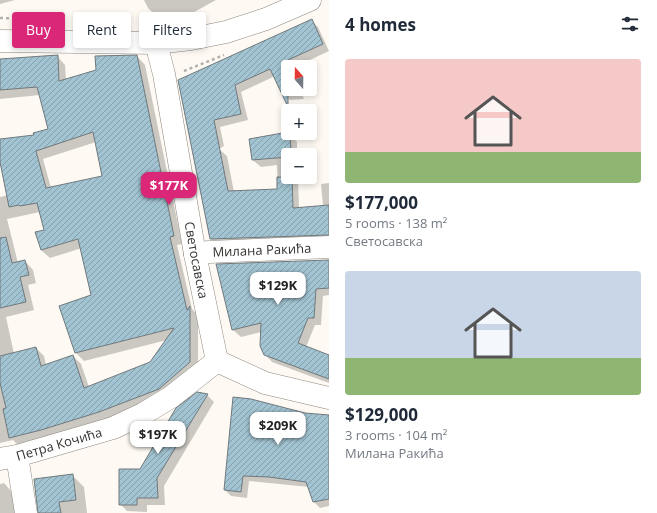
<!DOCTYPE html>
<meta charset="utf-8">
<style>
:root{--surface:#fff;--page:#f2f2f3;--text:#1f2937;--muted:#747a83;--accent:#db2777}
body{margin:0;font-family:"Open Sans",sans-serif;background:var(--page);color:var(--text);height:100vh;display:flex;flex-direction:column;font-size:15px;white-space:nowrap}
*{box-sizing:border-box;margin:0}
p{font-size:13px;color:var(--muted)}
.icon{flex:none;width:22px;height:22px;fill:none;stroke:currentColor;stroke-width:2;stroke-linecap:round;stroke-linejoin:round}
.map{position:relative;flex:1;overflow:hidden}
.drawer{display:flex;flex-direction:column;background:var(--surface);width:328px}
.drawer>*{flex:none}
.banner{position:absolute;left:12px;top:12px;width:257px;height:36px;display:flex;gap:8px}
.needle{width:26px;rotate:340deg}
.controls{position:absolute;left:281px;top:60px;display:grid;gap:8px}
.controls a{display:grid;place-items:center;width:36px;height:36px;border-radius:4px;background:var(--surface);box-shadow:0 2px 6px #0003;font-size:20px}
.price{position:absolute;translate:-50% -34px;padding:0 9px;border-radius:8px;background:#fff;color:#222;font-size:13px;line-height:26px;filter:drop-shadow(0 1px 2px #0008)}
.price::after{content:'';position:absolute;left:50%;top:24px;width:12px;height:9px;margin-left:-6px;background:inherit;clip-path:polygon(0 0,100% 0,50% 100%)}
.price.current{background:var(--accent);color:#fff}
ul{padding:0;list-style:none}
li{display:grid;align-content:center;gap:8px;height:212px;padding:0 16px}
li span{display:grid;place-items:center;height:124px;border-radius:4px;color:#555}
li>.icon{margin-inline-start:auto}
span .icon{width:72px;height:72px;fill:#fffc;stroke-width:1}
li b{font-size:17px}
h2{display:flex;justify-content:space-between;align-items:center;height:48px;padding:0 16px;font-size:17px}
.chip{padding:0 14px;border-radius:4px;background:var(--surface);box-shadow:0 2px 6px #0003;font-size:14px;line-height:36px}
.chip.current{background:var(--accent);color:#fff}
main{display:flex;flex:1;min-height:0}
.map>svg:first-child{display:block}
.shadow{fill:#0003;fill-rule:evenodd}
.building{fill:url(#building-hatch);stroke:#70797d;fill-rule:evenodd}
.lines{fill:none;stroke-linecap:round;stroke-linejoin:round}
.minor-casing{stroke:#8d8880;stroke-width:23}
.path{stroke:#b4b0ab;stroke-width:2.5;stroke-dasharray:3 3;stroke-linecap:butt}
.minor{stroke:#fff;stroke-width:22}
.labels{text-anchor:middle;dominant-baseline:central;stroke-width:3;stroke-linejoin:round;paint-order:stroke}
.street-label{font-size:13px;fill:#34322f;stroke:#fefaf3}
</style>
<main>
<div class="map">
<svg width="329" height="513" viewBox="0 0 329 513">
<defs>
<pattern id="building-hatch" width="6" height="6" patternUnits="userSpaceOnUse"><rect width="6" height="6" fill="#a2c3d1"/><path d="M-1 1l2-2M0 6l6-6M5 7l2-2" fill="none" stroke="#859faa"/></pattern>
</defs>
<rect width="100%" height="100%" fill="#fefaf3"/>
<g class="shadow">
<polygon points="0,0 15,0 0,4"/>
<polygon points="144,0 216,0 169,26 162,19 160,20 148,8"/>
<polygon points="311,20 318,27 329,51 295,67 288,67 288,89 300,89 304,99 290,100 282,92 275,76 241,92 248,120 220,127 224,146 219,149 227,156 234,192 278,190 277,165 261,167 253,160 290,135 297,142 297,155 288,155 288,177 298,177 299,208 323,206 321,184 329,183 329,242 219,246 211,239 179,80"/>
<path d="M 57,56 L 65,65 L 66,80 L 97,71 L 137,56 L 145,65 L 182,244 L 177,245 L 192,309 L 198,315 L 198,371 L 167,397 L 107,420 L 18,445 L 13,440 L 0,443 L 0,197 L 8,195 L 2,166 L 0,165 L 0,140 L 35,136 L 50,130 L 40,95 L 0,99 L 0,60 ZM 96,142 L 104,177 L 51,188 L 43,159 ZM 40,212 L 45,230 L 41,250 L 50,258 L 82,248 L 92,295 L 60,306 L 76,353 L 84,361 L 167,340 L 150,363 L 89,387 L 81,364 L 73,356 L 46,365 L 44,356 L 36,348 L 14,354 L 6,317 L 34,310 L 28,285 L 36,283 L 33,270 L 25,261 L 18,263 L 7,219 Z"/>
<polygon points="329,261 329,295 323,296 321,325 315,325 306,347 329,356 329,383 272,362 265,354 261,332 241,337 233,330 217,265"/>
<polygon points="207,395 214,402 164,486 165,505 147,505 147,512 127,511 120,504 140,470"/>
<polygon points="305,414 329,416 329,506 320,508 314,502 309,487 249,481 247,498 231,496 225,490"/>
<polygon points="72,475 84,487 87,513 39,513"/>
<polygon points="4,483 11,491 16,513 0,513 0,484"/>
</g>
<g class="building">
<polygon points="312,19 323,44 288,60 288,107 270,69 235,85 241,114 214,120 228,191 277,189 277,177 292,177 293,208 329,205 329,235 210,239 178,80"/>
<path d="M 58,55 L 59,81 L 96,70 L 95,56 L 137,55 L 174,236 L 170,237 L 187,310 L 190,306 L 190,362 L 159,389 L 99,412 L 41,430 L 9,438 L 3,409 L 6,408 L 0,383 L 0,356 L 36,347 L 41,366 L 73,355 L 84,388 L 150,362 L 174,328 L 75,353 L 59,306 L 91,295 L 78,239 L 41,250 L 35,232 L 44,230 L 37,203 L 20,206 L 19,205 L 9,207 L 0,162 L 0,139 L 34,135 L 33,133 L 48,129 L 37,87 L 0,90 L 0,59 ZM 93,132 L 102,176 L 46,188 L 36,151 Z"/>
<polygon points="288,132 290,133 291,150 288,150 288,157 252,160 249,139"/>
<polygon points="6,237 12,263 25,260 29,275 20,277 26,302 0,308 0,238"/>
<polygon points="329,260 329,288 316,289 314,318 308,318 298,343 329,355 329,379 264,355 260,346 261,323 232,330 216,264"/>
<polygon points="197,392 208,394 157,478 158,498 137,498 137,505 119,505 119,469 140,469 176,408"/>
<polygon points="233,397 251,399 305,413 329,415 329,499 313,502 306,482 269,477 243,476 241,492 224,490"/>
<polygon points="73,474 76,500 59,502 61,513 38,513 34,479"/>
</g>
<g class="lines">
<defs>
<g id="minor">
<polyline points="0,41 156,43 191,39 226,32 266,19 310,0"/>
<path id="s1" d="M 156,43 L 164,74 L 195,254 L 217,361"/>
<path id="s2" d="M 195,254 L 209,252 L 329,247"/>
<polyline points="217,361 265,383 329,398"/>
<polyline points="17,456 26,513"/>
<path id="s3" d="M 0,459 L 17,456 L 113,428 L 143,414 L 171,397 L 217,361"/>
</g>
</defs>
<use href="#minor" class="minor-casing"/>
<g class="path">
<polyline points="0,18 59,20"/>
<polyline points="184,71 224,55"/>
</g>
<use href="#minor" class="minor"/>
</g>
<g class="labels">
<g class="street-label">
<text stroke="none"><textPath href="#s2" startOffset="67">Милана Ракића</textPath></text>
<text stroke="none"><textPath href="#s1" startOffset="221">Светосавска</textPath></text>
<text stroke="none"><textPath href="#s3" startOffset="61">Петра Кочића</textPath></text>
</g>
</g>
</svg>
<div class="controls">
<a><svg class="needle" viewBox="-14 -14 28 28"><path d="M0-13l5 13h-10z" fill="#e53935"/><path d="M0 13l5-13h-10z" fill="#747a83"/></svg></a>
<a>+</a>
<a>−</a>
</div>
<b class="price current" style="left:169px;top:206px">$177K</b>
<b class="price" style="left:278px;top:306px">$129K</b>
<b class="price" style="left:278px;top:446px">$209K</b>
<b class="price" style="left:158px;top:455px">$197K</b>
<div class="banner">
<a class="chip current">Buy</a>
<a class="chip">Rent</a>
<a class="chip">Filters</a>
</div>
</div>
<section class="drawer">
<h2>4 homes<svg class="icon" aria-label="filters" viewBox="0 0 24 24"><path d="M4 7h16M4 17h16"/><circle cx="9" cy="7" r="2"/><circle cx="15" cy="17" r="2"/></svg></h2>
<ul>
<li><span style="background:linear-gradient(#f6c9c9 75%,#8fb573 0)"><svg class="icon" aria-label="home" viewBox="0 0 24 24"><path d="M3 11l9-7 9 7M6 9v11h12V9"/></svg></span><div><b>$177,000</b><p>5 rooms · 138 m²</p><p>Светосавска</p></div></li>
<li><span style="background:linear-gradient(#c9d6e8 70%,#8fb573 0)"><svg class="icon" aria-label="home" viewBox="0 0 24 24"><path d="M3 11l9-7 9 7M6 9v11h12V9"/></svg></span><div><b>$129,000</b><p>3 rooms · 104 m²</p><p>Милана Ракића</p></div></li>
</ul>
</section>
</main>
